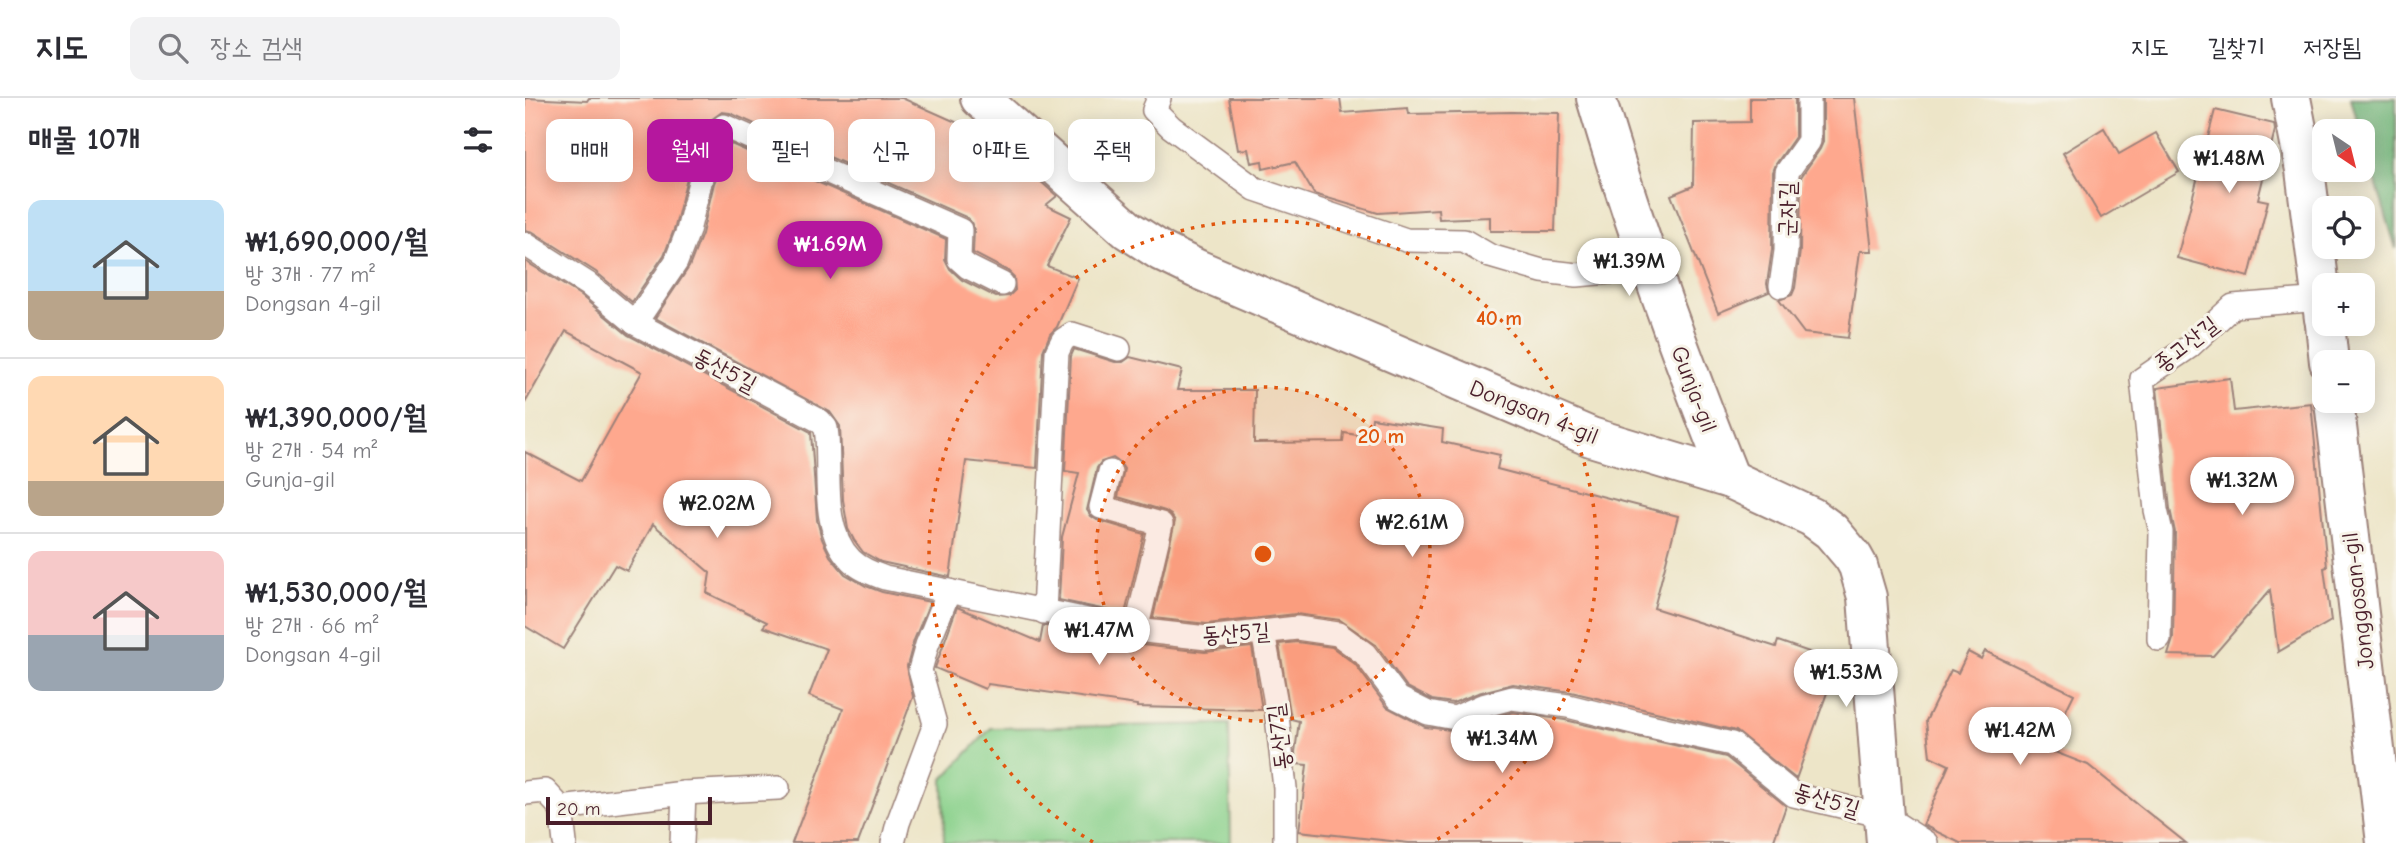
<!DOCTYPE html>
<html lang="ko">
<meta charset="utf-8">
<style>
:root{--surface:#fff;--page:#f2f2f3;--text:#2b2b33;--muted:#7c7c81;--line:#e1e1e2;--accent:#b5179e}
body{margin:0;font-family:"Comic Neue","Poor Story",sans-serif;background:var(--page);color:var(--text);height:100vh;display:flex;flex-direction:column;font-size:26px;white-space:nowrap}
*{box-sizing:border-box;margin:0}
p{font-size:23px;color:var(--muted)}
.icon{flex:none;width:38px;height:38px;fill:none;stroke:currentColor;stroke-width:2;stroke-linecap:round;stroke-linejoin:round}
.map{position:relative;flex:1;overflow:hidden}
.side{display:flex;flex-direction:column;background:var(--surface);width:525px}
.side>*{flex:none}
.top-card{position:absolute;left:21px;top:21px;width:665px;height:63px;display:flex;gap:14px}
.needle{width:46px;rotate:145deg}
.buttons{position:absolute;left:1787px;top:21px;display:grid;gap:14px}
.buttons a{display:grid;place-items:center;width:63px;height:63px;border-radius:14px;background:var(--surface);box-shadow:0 4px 18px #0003;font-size:35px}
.scale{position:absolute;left:21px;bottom:18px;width:166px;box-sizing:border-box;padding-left:7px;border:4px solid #4a1f2b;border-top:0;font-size:19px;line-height:24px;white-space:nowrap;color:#4a1f2b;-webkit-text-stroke:5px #f7f3e8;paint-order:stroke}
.price{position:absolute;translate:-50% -60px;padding:0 16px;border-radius:24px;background:#fff;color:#222;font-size:23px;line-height:46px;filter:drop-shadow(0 2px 4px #0008)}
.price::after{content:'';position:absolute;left:50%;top:42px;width:21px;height:16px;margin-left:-10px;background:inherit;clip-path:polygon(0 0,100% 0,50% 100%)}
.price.on{background:var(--accent);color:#fff}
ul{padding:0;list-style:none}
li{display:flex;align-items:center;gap:21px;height:175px;padding:0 28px}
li+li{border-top:2px solid var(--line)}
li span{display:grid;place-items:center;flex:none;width:196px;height:140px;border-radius:14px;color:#555}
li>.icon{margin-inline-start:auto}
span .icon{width:84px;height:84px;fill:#fffc;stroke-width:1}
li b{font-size:30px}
h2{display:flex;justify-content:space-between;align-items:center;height:84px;padding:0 28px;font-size:30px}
.chip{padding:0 24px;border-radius:14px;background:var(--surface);box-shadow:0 4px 18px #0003;font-size:24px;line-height:63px}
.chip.on{background:var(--accent);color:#fff}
header{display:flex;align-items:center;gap:42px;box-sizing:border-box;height:98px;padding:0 35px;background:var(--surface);border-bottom:2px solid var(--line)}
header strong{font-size:33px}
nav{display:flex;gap:38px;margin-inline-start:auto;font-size:24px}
.search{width:490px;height:63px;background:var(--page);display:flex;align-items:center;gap:18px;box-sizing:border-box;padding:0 24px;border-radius:14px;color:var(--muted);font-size:26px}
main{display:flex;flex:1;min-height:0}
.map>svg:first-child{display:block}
.green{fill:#8ad18c;stroke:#6a785c;stroke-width:2}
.forest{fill:#6fb378;stroke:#5c6952;stroke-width:2}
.building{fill:#fea88e}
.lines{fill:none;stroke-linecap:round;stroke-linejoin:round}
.service-casing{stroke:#9c827a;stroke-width:26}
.minor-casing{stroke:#9c827a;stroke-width:42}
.service{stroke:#fff;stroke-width:23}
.minor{stroke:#fff;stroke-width:38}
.ring{fill:none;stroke:#e0560e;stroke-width:3.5;stroke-dasharray:3.5 7}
.labels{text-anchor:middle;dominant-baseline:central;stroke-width:6;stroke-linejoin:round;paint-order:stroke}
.street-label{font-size:23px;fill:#4a1f2b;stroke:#f7f3e8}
.centre{fill:#e0560e;stroke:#f7f3e8;stroke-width:3.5}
.ring-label{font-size:21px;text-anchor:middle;font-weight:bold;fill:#e0560e;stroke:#f7f3e8;stroke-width:6;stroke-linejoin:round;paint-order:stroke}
</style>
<header>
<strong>지도</strong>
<div class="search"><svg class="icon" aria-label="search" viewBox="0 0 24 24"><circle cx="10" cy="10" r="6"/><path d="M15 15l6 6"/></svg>장소 검색</div>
<nav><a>지도</a><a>길찾기</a><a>저장됨</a></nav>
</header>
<main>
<section class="side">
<h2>매물 10개<svg class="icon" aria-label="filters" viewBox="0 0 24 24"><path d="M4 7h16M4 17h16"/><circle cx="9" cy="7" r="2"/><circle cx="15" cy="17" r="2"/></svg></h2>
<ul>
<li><span style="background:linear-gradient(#bfe0f5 65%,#b9a48a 0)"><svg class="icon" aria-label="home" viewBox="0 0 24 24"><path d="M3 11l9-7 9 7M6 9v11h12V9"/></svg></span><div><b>₩1,690,000/월</b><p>방 3개 · 77 m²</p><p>Dongsan 4-gil</p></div></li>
<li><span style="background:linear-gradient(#ffd9b3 75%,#b9a48a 0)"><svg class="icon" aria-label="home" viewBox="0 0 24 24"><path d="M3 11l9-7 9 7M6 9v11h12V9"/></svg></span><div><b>₩1,390,000/월</b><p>방 2개 · 54 m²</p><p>Gunja-gil</p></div></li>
<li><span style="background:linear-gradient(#f6c9c9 60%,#9aa5b1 0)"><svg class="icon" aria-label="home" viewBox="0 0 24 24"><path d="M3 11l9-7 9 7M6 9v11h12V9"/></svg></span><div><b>₩1,530,000/월</b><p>방 2개 · 66 m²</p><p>Dongsan 4-gil</p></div></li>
</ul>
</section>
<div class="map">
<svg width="1871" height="745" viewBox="0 0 1871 745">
<rect width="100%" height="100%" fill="#f7f3e8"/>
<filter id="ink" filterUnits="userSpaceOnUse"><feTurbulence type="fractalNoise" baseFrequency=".0143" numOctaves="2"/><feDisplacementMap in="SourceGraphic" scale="14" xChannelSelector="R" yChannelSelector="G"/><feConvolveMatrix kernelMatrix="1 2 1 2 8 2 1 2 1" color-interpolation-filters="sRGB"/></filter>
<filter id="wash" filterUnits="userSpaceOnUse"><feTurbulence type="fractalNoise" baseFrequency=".00686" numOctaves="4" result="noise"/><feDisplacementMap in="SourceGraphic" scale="28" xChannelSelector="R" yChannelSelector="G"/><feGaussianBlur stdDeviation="1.57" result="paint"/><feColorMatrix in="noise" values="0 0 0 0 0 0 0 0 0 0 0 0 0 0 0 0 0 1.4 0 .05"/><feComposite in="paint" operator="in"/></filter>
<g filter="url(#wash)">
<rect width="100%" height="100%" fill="#ede5c8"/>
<polygon class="green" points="704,626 706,745 419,745 418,681 466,630"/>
<polygon class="forest" points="1826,0 1871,0 1871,151 1838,41 1838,33 1835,33"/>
<g id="blocks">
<g class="building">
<polygon points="0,0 62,3 64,0 377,0 469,41 473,46 468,59 514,82 532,98 521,107 546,119 522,168 553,180 532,229 525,236 518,253 512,370 441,363 425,479 356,464 338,454 329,442 323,431 318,402 315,328 305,314 130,220 164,169 177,136 189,85 206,46 421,141 420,161 425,171 437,182 471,199 484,198 490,192 489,179 483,173 448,155 449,132 446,124 441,119 205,15 197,14 186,22 163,75 150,129 139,157 107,204 71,174 8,134 0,132"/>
<polygon points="704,0 815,0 817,15 883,10 884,16 987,14 1034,15 1030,133 965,133 965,119 914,121 913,111 853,115 789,96 770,64 738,71 737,63 726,65 723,51 713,52"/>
<polygon points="1225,0 1270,0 1270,39 1251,66 1248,74 1247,152 1242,186 1244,194 1193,215 1146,97 1168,88 1169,25 1225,24"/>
<polygon points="1298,0 1329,0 1347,153 1335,153 1323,240 1279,235 1254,202 1267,197 1270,190 1275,153 1276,79 1295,51 1298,44"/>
<polygon points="1690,12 1749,26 1750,32 1733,101 1743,103 1724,179 1652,160"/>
<polygon points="1579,30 1594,56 1631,35 1654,74 1576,120 1538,55"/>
<polygon points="0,163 55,197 103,237 286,334 292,422 297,441 305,458 320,476 341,488 357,494 405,504 389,542 382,568 388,599 333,745 267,745 318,611 284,598 302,551 238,529 242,524 182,495 185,475 128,426 102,473 90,467 38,551 0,528 0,354 56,383 117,274 41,233 0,305"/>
<polygon points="549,251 590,264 598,264 605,259 657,272 652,292 730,292 729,345 818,344 819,335 845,339 847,320 918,331 917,344 975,357 972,371 1153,418 1129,510 1251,549 1253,543 1313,564 1271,681 1211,633 1046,594 988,586 953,595 928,605 907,602 882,589 851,547 815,522 771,516 682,526 628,520 650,423 646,417 640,413 593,399 599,371 595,365 588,360 576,364 572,370 562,412 566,418 572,422 619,436 600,516 534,502 537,439 554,375 540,373 546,258"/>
<polygon points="1705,280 1709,313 1786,305 1802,469 1799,470 1806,523 1753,554 1745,492 1688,558 1643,557 1648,541 1650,434 1645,411 1632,290"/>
<polygon points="432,509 515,544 518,528 521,528 608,546 680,554 727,549 737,612 612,609 612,607 463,586 460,591 410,570"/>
<polygon points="772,544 807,549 830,566 862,609 900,629 935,633 962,621 988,614 1040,622 1201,659 1261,708 1248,745 884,745 774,733 782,667 771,666 770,654 774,623 766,621 754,546"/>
<polygon points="1460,553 1549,596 1522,651 1563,667 1661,745 1435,745 1398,727 1424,667 1405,658 1401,623 1426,572 1433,575 1443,554 1456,561"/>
</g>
</g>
</g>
<g filter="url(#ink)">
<use href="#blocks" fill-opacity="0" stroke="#9c827a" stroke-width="2"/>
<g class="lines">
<defs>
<g id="service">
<polyline points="634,0 629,12 646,29 730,91 881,142 939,143 965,158 1017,173 1052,177 1125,170"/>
<polyline points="0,146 63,186 110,225 151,164 163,133 176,80 199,28 435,132 434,161 443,169 477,186"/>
<polyline points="1256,188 1261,153 1262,74 1284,43 1284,0"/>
<path d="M 110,225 L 295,323 L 301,330 L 302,339 C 305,377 296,432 326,462 C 335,471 348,476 360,480 L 611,532 L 682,540 L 772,530 L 813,536 L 840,556 L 873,600 L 903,615 L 930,620 L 957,608 L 987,600 L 1043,608 L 1116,626 L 1207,646 L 1269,697 L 1359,718 L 1401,745"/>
<polyline points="585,374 576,409 636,426 611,532"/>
<polyline points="519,514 532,254 538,242 547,236 594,251"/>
<polyline points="738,534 750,600 760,690 760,745"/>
<polyline points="1634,541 1636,434 1631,412 1617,281 1664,249 1708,208 1797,201"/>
<polyline points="0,695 20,693 36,710 159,695 157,745"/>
<polyline points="159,695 253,690"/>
<polyline points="36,710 40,745"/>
<polyline points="368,745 373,725 410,626 395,572 402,547 424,493"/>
</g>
<g id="minor">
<polyline points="455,0 603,132 637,154 672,171 1066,339 1205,381 1287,419 1306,433 1328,459 1333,468 1342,499 1361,745"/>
<path d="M 1071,0 C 1109,130 1155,255 1205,381"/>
<polyline points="1766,0 1780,72 1799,221"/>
<polyline points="1800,226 1804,264"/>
<polyline points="1809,303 1861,745"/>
</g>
</defs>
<use href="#service" class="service-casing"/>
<use href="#minor" class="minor-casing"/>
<use href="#service" class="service"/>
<use href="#minor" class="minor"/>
</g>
</g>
<circle cx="738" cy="456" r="167" fill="#e0560e" fill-opacity=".12"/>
<g class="ring">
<circle cx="738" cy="456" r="167"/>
<path d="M568 744A334 334 0 1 1 908 744"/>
</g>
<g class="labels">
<g class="street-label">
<text transform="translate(1262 111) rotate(-89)">군자길</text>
<text transform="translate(1661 246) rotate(-38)">종고산길</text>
<text transform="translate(200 272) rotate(28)">동산5길</text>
<text transform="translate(1169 291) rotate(69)">Gunja-gil</text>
<text transform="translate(1009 314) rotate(22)">Dongsan 4-gil</text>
<text transform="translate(1833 503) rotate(-97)">Jonggosan-gil</text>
<text transform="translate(711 535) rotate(-4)">동산5길</text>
<text transform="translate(754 639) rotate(-97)">동산7길</text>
<text transform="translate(1302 702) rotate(17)">동산5길</text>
</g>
</g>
<circle cx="738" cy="456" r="10" class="centre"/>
<g class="ring-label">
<text x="974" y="227">40 m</text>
<text x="856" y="345">20 m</text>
</g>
</svg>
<div class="buttons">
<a><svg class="needle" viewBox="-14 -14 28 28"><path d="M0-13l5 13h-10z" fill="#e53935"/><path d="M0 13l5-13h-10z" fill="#7c7c81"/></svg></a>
<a><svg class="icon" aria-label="locate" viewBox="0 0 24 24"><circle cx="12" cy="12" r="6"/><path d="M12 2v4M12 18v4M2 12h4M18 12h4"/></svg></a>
<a>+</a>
<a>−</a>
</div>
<div class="scale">20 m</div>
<b class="price" style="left:1704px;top:97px">₩1.48M</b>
<b class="price on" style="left:305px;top:183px">₩1.69M</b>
<b class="price" style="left:1104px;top:200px">₩1.39M</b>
<b class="price" style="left:1717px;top:419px">₩1.32M</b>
<b class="price" style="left:192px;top:442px">₩2.02M</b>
<b class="price" style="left:887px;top:461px">₩2.61M</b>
<b class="price" style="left:574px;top:569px">₩1.47M</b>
<b class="price" style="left:1321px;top:611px">₩1.53M</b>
<b class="price" style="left:1495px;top:669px">₩1.42M</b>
<b class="price" style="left:977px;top:677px">₩1.34M</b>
<div class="top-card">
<a class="chip">매매</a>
<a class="chip on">월세</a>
<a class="chip">필터</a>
<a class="chip">신규</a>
<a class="chip">아파트</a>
<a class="chip">주택</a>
</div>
</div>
</main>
